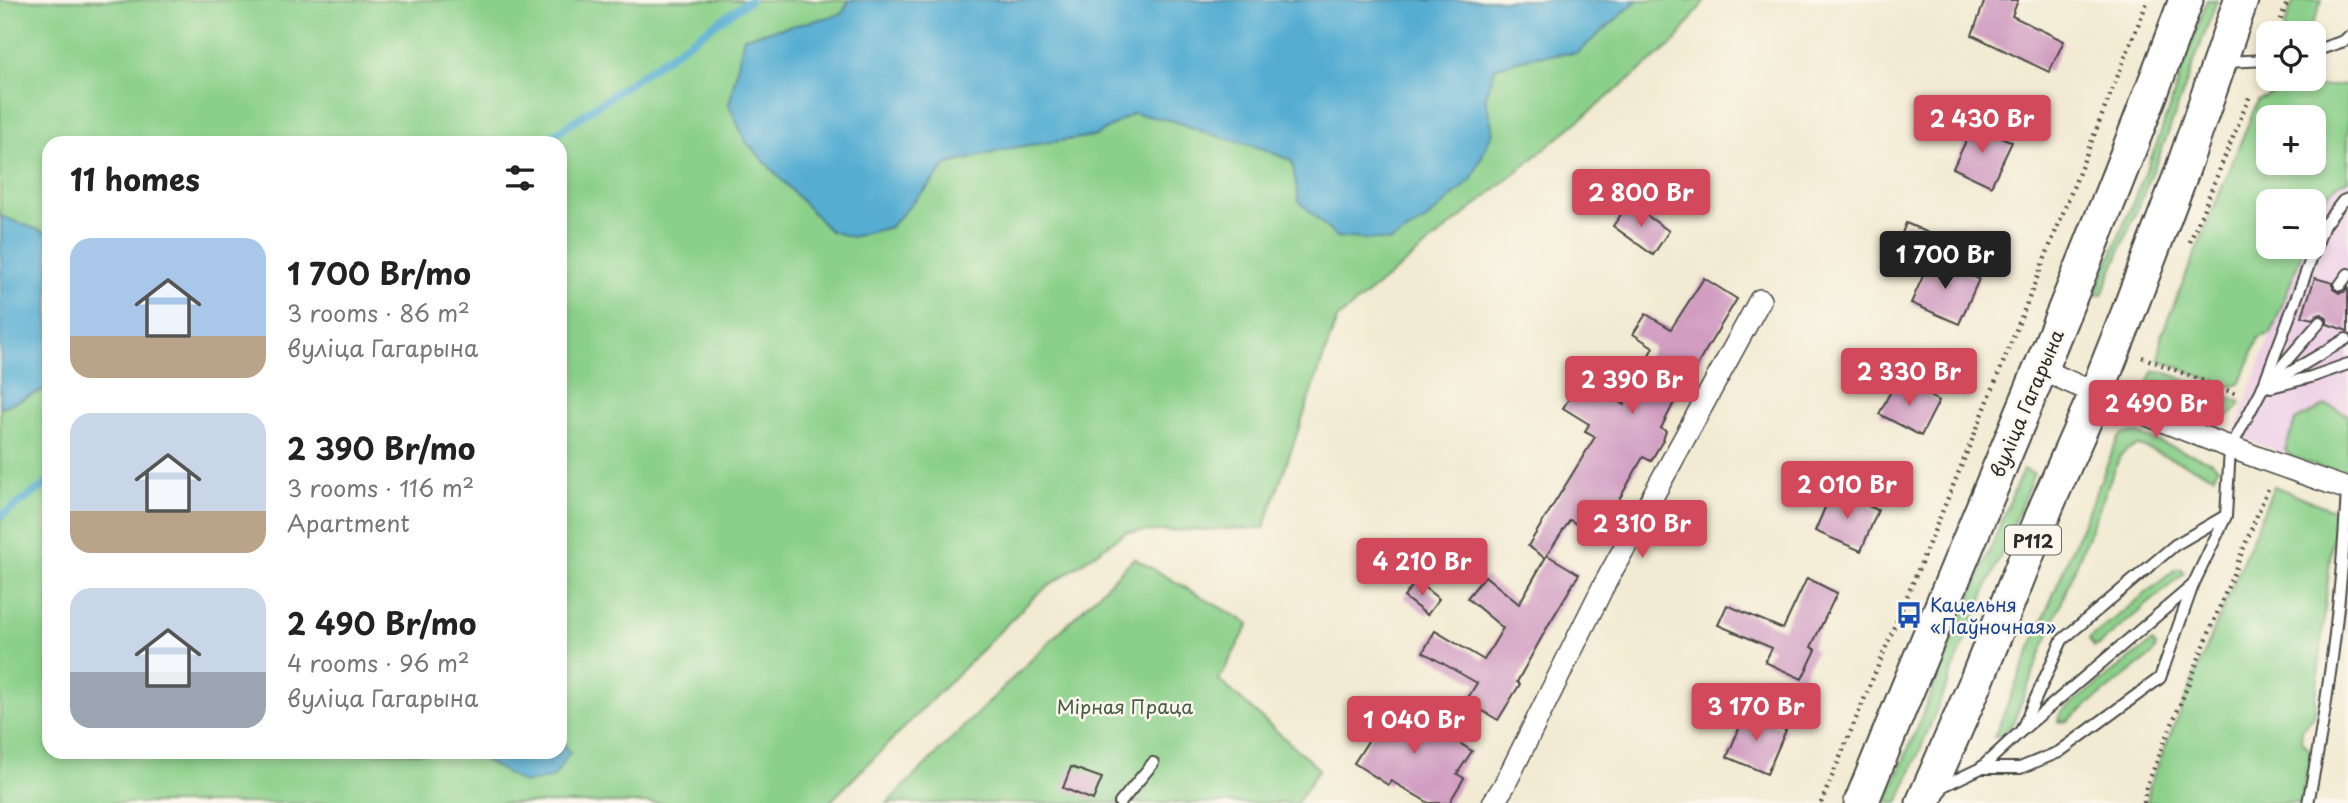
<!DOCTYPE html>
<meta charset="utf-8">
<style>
:root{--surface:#fff;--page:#f2f2f2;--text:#222;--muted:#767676;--accent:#d1495b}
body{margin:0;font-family:"Playpen Sans",sans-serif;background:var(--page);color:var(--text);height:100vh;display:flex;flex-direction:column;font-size:26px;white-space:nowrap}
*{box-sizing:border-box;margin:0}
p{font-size:23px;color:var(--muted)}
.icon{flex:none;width:38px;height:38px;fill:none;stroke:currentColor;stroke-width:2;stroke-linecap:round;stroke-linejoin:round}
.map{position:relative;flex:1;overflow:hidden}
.details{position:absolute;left:42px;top:136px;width:525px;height:623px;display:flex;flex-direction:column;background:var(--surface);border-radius:21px;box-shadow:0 4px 10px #0003}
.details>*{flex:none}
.fabs{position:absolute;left:2256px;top:21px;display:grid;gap:14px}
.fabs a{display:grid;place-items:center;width:70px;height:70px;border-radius:14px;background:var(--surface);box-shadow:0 4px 10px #0003;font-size:35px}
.price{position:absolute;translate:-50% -60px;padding:0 16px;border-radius:7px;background:var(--accent);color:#fff;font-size:23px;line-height:46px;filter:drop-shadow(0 2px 4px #0008)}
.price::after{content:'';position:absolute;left:50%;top:42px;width:21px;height:16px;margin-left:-10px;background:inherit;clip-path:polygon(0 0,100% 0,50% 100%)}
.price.active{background:#222;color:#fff}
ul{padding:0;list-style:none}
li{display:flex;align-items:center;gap:21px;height:175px;padding:0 28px}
li span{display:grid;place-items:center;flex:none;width:196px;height:140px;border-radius:21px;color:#555}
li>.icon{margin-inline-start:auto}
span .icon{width:84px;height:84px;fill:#fffc;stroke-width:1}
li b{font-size:30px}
h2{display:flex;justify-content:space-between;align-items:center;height:84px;padding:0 28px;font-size:30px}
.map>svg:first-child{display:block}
.built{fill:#eed0e7}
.green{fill:#8bd08a;stroke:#5b7e5a;stroke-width:2;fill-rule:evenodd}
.water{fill:#55add2;stroke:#406c7e;stroke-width:2}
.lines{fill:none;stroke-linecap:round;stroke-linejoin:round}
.stream{stroke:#55add2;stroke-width:8}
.building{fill:#d19ec2}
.lane-casing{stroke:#494844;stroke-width:14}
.street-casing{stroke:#494844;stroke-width:24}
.primary-casing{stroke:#494844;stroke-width:37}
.path{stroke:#494844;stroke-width:4.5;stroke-dasharray:2 5;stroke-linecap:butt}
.lane{stroke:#fff;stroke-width:10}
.street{stroke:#fff;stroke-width:21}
.primary{stroke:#fff;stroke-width:33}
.labels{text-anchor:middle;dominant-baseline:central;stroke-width:5;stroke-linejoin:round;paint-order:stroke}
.shield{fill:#fbf7ec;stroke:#696865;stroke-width:2}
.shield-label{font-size:18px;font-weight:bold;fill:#2b2b2b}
.street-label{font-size:19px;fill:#2b2b2b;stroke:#fbf7ec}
.transit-label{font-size:19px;fill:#164399;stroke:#fbf7ec;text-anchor:start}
.park-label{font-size:19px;fill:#485d48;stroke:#fbf7ec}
</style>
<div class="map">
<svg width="2348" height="803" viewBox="0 0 2348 803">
<rect width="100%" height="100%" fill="#fbf7ec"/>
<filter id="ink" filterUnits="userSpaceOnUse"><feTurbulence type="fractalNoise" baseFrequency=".0143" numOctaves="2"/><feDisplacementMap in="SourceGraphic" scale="14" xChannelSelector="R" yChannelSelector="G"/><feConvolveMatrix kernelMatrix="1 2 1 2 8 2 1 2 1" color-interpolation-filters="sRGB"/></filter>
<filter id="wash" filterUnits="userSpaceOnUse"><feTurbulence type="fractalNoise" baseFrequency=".00686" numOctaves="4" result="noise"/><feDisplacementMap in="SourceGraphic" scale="28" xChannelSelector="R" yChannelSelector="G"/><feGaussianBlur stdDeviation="1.57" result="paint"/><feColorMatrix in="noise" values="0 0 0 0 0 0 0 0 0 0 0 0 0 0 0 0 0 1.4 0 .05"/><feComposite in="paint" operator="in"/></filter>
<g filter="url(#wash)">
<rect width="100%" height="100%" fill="#f2ead2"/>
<polygon class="built" points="2348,180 2348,478 2233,434 2304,247 2314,247 2314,223 2324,195 2337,184"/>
<g class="green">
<polygon points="0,0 849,0 843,14 744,37 739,64 925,191 948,164 1016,147 1095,136 1133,113 1174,121 1210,134 1261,148 1292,161 1300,201 1493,131 1485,96 1496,67 1535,56 1577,53 1638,0 1705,0 1675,42 1337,319 1264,528 1126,532 1036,595 829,803 0,803 0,408 49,388 49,752 485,753 485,761 570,752 560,740 560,144 49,144 49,234 0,217"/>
<polygon points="2207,0 2217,0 2164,144 2102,295 2095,295 2156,146"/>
<polygon points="2294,0 2322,0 2313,23 2302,33 2282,33"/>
<path d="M 2348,84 L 2348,180 C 2326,188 2321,203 2314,223 L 2314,201 L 2268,201 L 2268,247 L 2304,247 L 2271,334 L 2259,337 L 2240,384 L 2228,387 L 2160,360 L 2161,336 L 2258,100 L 2279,91 ZM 2268,117 L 2314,117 L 2314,163 L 2268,163 Z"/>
<path d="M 2162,371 L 2241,402 C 2238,410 2228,419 2219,419 C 2204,420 2160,398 2145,390 L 2153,372 Z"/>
<polygon points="2326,405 2348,414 2348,478 2292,457 2285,450 2295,421"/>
<polygon points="2135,433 2212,462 2218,467 2214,476 2138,445 2127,450 2120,456 2013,723 2002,734 1994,737 2117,441 2122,434"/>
<polygon points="2023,469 2034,474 1898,803 1886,803"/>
<polygon points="2274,486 2340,513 2342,526 2332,539 2314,716 2302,730 2301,741 2312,751 2300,803 2147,803 2150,784"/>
<polygon points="1134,558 1249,624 1219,680 1319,769 1297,803 887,803"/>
<polygon points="2176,569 2182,569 2184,573 2180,577 2099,645 2094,647 2089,639"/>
<polygon points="2152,642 2156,646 2155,651 2151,656 2067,721 2058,722 2060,713"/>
</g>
<g class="water">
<polygon points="849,0 1638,0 1577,53 1535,56 1496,67 1485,96 1493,131 1472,179 1425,221 1391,241 1336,237 1299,201 1292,161 1261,148 1210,134 1174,121 1133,113 1095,136 1016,147 948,164 890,227 852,237 830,231 746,142 729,105 744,37 842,14"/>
<polygon points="1,216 49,234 49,388 0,408"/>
<polygon points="560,740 570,752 554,777 523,783 484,760 485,753 560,752"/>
</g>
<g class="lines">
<g class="stream">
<polyline points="541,144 750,0"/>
<polyline points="0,517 49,482"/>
</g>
</g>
<g id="blocks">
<g class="building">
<polygon points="1985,0 2018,0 2012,16 2064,41 2049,72 1972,35"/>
<polygon points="1974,124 2012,142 1991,186 1953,168"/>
<polygon points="1629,203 1669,231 1653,255 1613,226"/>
<polygon points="1906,223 1931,234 1921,256 1897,246"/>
<polygon points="1931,258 1979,279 1959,324 1911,303"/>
<polygon points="1704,278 1737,299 1703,355 1688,382 1685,381 1661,428 1666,431 1663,440 1651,461 1643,457 1598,537 1570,520 1545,558 1528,546 1595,437 1585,432 1589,424 1563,408 1582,378 1624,405 1653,347 1633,334 1646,314 1671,329"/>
<polygon points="2315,278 2333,283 2333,289 2339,293 2344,292 2348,287 2348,331 2327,324 2327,319 2322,314 2317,315 2312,319 2302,316"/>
<polygon points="1897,379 1939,401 1921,436 1879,414"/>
<polygon points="1832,491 1878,510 1861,551 1815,531"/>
<polygon points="1547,555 1579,574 1549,624 1517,682 1520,684 1498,720 1466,701 1477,683 1423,652 1435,631 1484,660 1503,628 1467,598 1485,576 1519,604"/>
<polygon points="1807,578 1837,593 1811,647 1816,650 1802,679 1765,662 1772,648 1718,625 1727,605 1783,629"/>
<polygon points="1416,581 1439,599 1427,615 1404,597"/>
<polygon points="1394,701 1472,751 1457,774 1464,778 1449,803 1429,803 1391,781 1388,785 1354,763"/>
<polygon points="1746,712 1786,730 1767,774 1727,757"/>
<polygon points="1071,767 1102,778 1093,800 1063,788"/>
</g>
</g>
</g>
<g filter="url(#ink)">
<use href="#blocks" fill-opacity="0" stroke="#494844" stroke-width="2"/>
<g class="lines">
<defs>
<g id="lane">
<polyline points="2314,51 2344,41 2348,37"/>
<polyline points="2225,62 2268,60"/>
<polyline points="2340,285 2348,274"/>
<polyline points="2268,382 2320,322"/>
<polyline points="2271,387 2311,377 2348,364"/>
<polyline points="2262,389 2346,339"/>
<polyline points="2021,731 2062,640 2175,545 2225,516"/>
<polyline points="1981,768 2021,731 2193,585"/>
<polyline points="1939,788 1981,768 2020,768 2059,752 2160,678 2193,585 2226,516 2230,449 2262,389 2324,225 2343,201 2348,199"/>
<polyline points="1120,803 1153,763"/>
<path d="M 2308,803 C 2329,699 2342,595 2347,489"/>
</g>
<g id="street">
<path d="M 2041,369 C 2141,415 2244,454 2348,489"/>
<polyline points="1493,803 1504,786 1603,587 1760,300"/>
</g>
<g id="primary">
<path d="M 1861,803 C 1969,535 2086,271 2186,0"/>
<polyline points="1923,803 1974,687 2047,505 2096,394 2127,316 2181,174 2241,0"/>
</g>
</defs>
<use href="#lane" class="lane-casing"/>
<use href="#street" class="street-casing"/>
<use href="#primary" class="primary-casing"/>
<g class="path">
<polyline points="2276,33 2288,0"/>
<polyline points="2190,242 2251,93"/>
<polyline points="2142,357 2239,395"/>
<polyline points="1821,803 1975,433 2148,0"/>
<polyline points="2144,803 2146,788 2269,486"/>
</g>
<use href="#lane" class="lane"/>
<use href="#street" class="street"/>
<use href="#primary" class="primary"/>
</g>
</g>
<defs>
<symbol id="bus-bare" viewBox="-9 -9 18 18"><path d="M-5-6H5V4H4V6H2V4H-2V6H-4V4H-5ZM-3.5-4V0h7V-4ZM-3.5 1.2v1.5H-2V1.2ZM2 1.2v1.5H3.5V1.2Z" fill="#1a4fb4" stroke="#fbf7ec" stroke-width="2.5" paint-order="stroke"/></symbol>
</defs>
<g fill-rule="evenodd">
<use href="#bus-bare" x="1890" y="596" width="38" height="38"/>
</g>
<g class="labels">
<rect class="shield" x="2005" y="525.5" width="56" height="29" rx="5"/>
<g class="shield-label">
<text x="2033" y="540">Р112</text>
</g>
<g class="street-label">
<text transform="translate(2026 403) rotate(-67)">вуліца Гагарына</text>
</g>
<g class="transit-label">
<text x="1930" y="604">Кацельня<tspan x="1930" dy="22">«Паўночная»</tspan></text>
</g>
<g class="park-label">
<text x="1125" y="706">Мірная Праца</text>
</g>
</g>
</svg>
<div class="fabs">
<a><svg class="icon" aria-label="locate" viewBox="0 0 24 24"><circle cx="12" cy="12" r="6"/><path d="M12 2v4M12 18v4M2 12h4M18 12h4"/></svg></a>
<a>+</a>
<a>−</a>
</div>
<b class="price" style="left:1982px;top:155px">2 430 Br</b>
<b class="price" style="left:1641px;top:229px">2 800 Br</b>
<b class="price active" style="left:1945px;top:291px">1 700 Br</b>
<b class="price" style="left:1909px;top:408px">2 330 Br</b>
<b class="price" style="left:1632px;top:416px">2 390 Br</b>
<b class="price" style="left:2156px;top:440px">2 490 Br</b>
<b class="price" style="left:1847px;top:521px">2 010 Br</b>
<b class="price" style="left:1642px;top:560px">2 310 Br</b>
<b class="price" style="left:1422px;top:598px">4 210 Br</b>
<b class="price" style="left:1756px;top:743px">3 170 Br</b>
<b class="price" style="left:1414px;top:756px">1 040 Br</b>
<section class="details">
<h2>11 homes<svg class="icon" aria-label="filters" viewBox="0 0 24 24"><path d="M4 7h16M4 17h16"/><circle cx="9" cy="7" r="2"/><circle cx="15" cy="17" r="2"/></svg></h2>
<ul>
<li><span style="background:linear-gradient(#a9c7e8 70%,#b9a48a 0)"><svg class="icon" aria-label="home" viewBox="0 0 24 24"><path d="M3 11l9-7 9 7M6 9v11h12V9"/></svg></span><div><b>1 700 Br/mo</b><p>3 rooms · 86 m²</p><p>вуліца Гагарына</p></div></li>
<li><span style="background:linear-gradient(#c9d6e8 70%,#b9a48a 0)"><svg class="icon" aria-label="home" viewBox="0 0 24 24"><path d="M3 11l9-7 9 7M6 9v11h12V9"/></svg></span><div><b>2 390 Br/mo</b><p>3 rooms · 116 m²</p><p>Apartment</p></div></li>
<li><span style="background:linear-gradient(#c9d6e8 60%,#9aa5b1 0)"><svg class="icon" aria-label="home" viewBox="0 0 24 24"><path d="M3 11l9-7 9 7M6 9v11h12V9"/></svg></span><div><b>2 490 Br/mo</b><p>4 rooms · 96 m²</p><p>вуліца Гагарына</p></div></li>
</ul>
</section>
</div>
